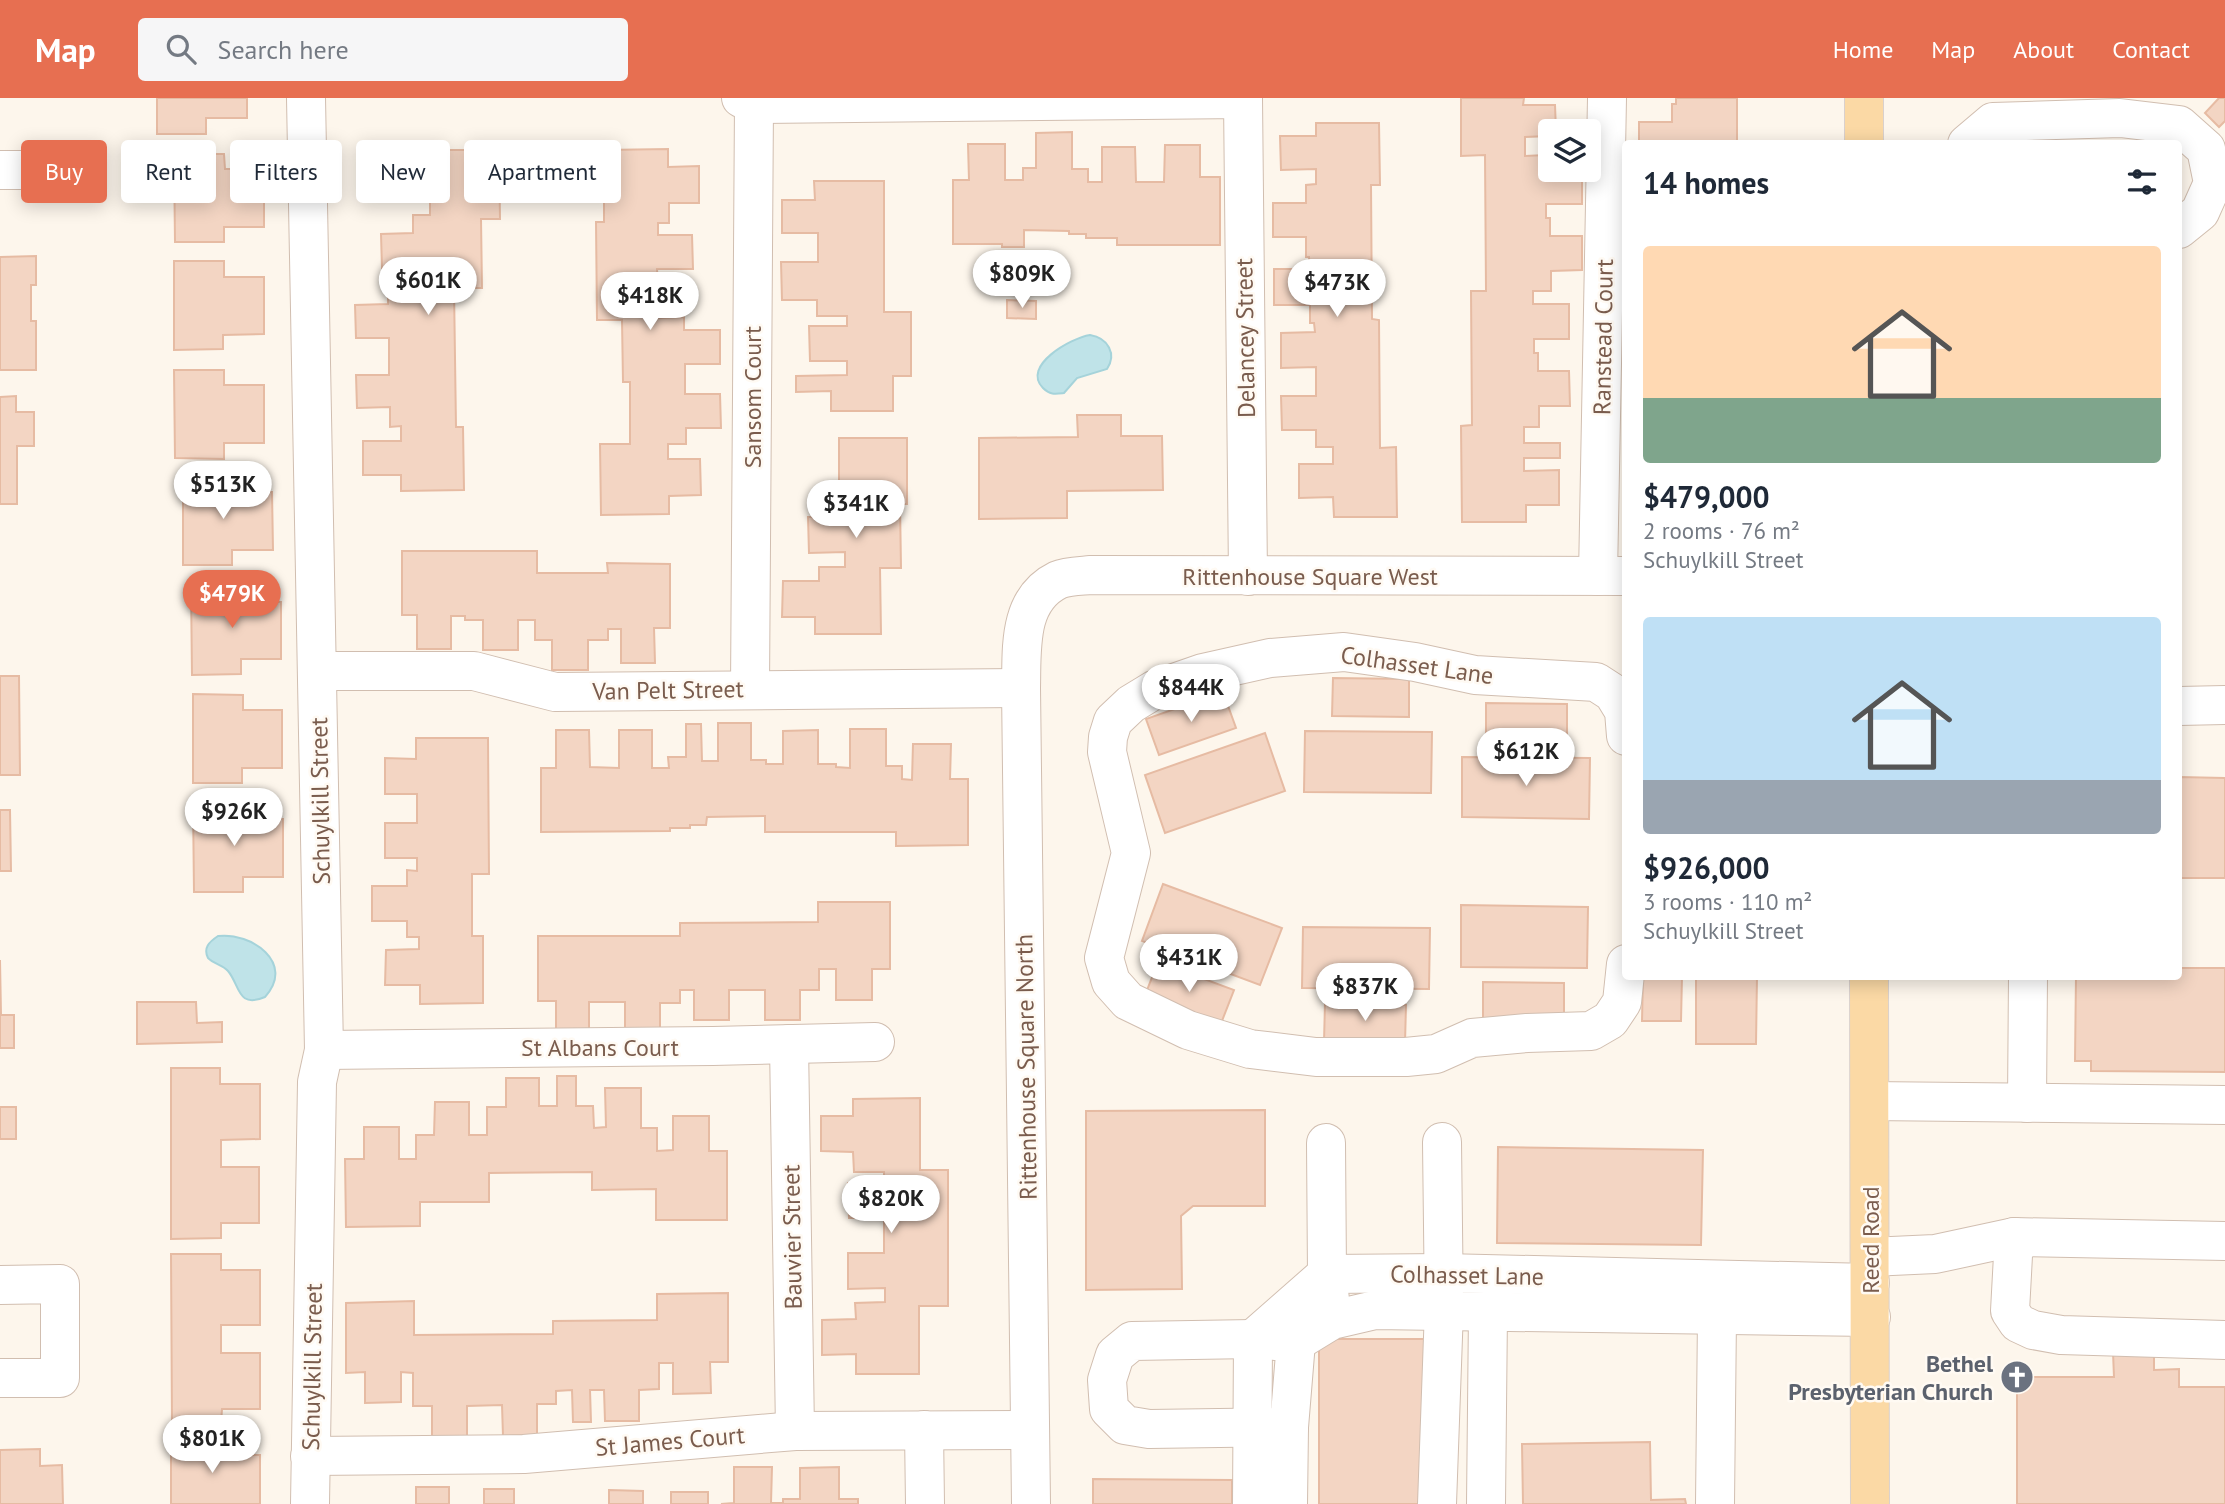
<!DOCTYPE html>
<meta charset="utf-8">
<style>
:root{--surface:#fff;--page:#f6f6f7;--text:#1f2937;--muted:#747a83;--accent:#e76f51}
body{margin:0;font-family:"PT Sans",sans-serif;background:var(--page);color:var(--text);height:100vh;display:flex;flex-direction:column;font-size:26px;white-space:nowrap}
*{box-sizing:border-box;margin:0}
p{font-size:23px;color:var(--muted)}
.icon{flex:none;width:38px;height:38px;fill:none;stroke:currentColor;stroke-width:2;stroke-linecap:round;stroke-linejoin:round}
.map{position:relative;flex:1;overflow:hidden}
.sheet{position:absolute;left:1622px;top:42px;width:560px;height:840px;display:flex;flex-direction:column;background:var(--surface);border-radius:7px;box-shadow:0 4px 18px #0003}
.sheet>*{flex:none}
.banner{position:absolute;left:21px;top:42px;width:665px;height:63px;display:flex;gap:14px}
.controls{position:absolute;left:1538px;top:21px;display:grid;gap:14px}
.controls a{display:grid;place-items:center;width:63px;height:63px;border-radius:7px;background:var(--surface);box-shadow:0 4px 18px #0003;font-size:35px}
.price{position:absolute;translate:-50% -60px;padding:0 16px;border-radius:24px;background:#fff;color:#222;font-size:23px;line-height:46px;filter:drop-shadow(0 2px 4px #0008)}
.price::after{content:'';position:absolute;left:50%;top:42px;width:21px;height:16px;margin-left:-10px;background:inherit;clip-path:polygon(0 0,100% 0,50% 100%)}
.price.on{background:var(--accent);color:#fff}
ul{padding:0;list-style:none}
li{display:grid;align-content:center;gap:14px;height:371px;padding:0 21px}
li span{display:grid;place-items:center;height:217px;border-radius:7px;color:#555}
li>.icon{margin-inline-start:auto}
span .icon{width:126px;height:126px;fill:#fffc;stroke-width:1}
li b{font-size:30px}
h2{display:flex;justify-content:space-between;align-items:center;height:84px;padding:0 21px;font-size:30px}
.chip{padding:0 24px;border-radius:7px;background:var(--surface);box-shadow:0 4px 18px #0003;font-size:24px;line-height:63px}
.chip.on{background:var(--accent);color:#fff}
header{display:flex;align-items:center;gap:42px;box-sizing:border-box;height:98px;padding:0 35px;background:var(--accent);color:#fff}
header strong{font-size:33px}
nav{display:flex;gap:38px;margin-inline-start:auto;font-size:24px}
.search{width:490px;height:63px;background:var(--page);display:flex;align-items:center;gap:18px;box-sizing:border-box;padding:0 24px;border-radius:7px;color:var(--muted);font-size:26px}
.map>svg:first-child{display:block}
.water{fill:#bfe3e8;stroke:#a5d3da;stroke-width:2}
.building{fill:#f3d5c3;stroke:#e6bba3;stroke-width:2}
.lines{fill:none;stroke-linecap:round;stroke-linejoin:round}
.minor-casing{stroke:#d1beb0;stroke-width:40}
.major-casing{stroke:#dad1cd;stroke-width:40}
.minor{stroke:#fff;stroke-width:38}
.major{stroke:#fbd9a5;stroke-width:38}
.labels{text-anchor:middle;dominant-baseline:central;stroke-width:5;stroke-linejoin:round;paint-order:stroke}
.street-label{font-size:24px;fill:#7a5c4d;stroke:#fffaf3}
.worship-label{font-size:24px;font-weight:bold;fill:#5b616d;stroke:#fffaf3;text-anchor:end}
</style>
<header>
<strong>Map</strong>
<div class="search"><svg class="icon" aria-label="search" viewBox="0 0 24 24"><circle cx="10" cy="10" r="6"/><path d="M15 15l6 6"/></svg>Search here</div>
<nav><a>Home</a><a>Map</a><a>About</a><a>Contact</a></nav>
</header>
<div class="map">
<svg width="2225" height="1406" viewBox="0 0 2225 1406">
<rect width="100%" height="100%" fill="#fdf6ec"/>
<g class="water">
<path d="M 1090,237 C 1108,240 1117,256 1107,271 L 1077,280 L 1064,295 C 1055,296 1050,297 1043,290 C 1021,268 1071,240 1090,237 Z"/>
<path d="M 218,838 C 251,834 296,865 265,899 C 237,911 240,887 228,873 C 223,867 214,866 208,860 C 203,850 209,844 218,838 Z"/>
</g>
<g class="building">
<polygon points="157,0 247,0 247,20 206,20 206,36 157,36"/>
<polygon points="1461,0 1524,0 1523,7 1555,7 1556,33 1550,33 1550,38 1525,39 1525,58 1545,57 1545,73 1582,73 1582,106 1546,106 1546,120 1550,120 1550,138 1582,138 1582,172 1551,173 1551,193 1533,193 1533,206 1569,206 1569,241 1534,241 1534,255 1538,255 1538,273 1569,273 1570,308 1539,308 1539,329 1524,329 1524,345 1560,345 1560,360 1524,360 1524,373 1559,372 1559,407 1526,407 1526,424 1462,424 1461,328 1472,327 1471,193 1486,193 1485,57 1461,58"/>
<polygon points="1676,0 1737,0 1737,46 1639,46 1639,24 1672,24 1672,6 1676,6"/>
<polygon points="2219,0 2225,0 2225,23 2219,29 2205,15"/>
<polygon points="1316,25 1379,25 1380,87 1371,87 1372,221 1379,222 1380,350 1396,349 1397,419 1334,419 1333,399 1299,400 1299,366 1333,366 1333,349 1316,349 1316,332 1282,332 1281,298 1316,298 1316,269 1281,270 1281,235 1315,234 1314,225 1310,225 1310,207 1274,207 1274,171 1310,171 1309,159 1306,159 1306,139 1273,139 1273,105 1306,105 1306,87 1316,86 1316,71 1281,72 1280,38 1316,38"/>
<polygon points="1072,34 1072,71 1088,71 1088,84 1102,84 1102,49 1135,49 1136,84 1164,84 1165,47 1200,47 1200,79 1220,79 1220,147 1117,147 1117,140 1086,140 1086,136 1069,136 1069,133 1024,132 1024,149 1002,149 1002,146 953,146 953,82 969,82 968,46 1005,46 1005,82 1023,82 1023,70 1036,70 1036,35"/>
<polygon points="668,51 668,69 699,68 699,105 669,105 669,125 658,125 658,137 692,137 693,171 657,171 658,187 692,187 692,203 658,203 658,220 684,219 684,232 720,232 720,266 685,266 685,296 720,296 721,330 686,330 686,346 668,346 668,361 700,361 701,397 669,398 669,416 601,417 600,346 630,346 630,284 623,284 622,222 597,222 596,124 604,124 604,52"/>
<polygon points="429,52 499,52 500,121 481,121 482,190 454,190 456,329 463,329 464,392 401,393 401,377 363,377 363,343 401,343 401,328 390,329 390,309 357,310 356,277 389,277 389,240 356,240 355,207 388,206 388,188 415,188 415,169 382,170 381,136 413,135 413,117 430,117 430,103 394,104 394,68 430,67"/>
<polygon points="174,56 224,56 225,71 264,71 264,129 224,129 224,144 175,144"/>
<polygon points="814,83 884,83 884,214 911,214 911,278 893,278 893,313 831,313 831,293 796,294 796,278 847,277 847,263 810,263 809,228 847,228 847,218 817,218 817,202 782,202 781,164 818,164 818,135 782,135 782,102 815,102"/>
<polygon points="36,158 36,187 31,187 31,223 36,223 36,272 0,272 0,159"/>
<polygon points="174,163 224,163 224,179 264,179 264,236 223,237 223,251 174,252"/>
<polygon points="1007,202 1036,203 1036,221 1007,220"/>
<polygon points="174,272 224,272 224,287 264,287 264,345 224,345 224,361 175,360"/>
<polygon points="16,298 16,314 34,314 34,348 17,348 17,406 0,406 0,299"/>
<polygon points="1077,317 1121,317 1121,338 1162,338 1163,392 1067,393 1067,420 979,421 979,340 1078,339"/>
<polygon points="839,340 907,340 907,406 900,406 901,470 880,470 881,536 815,536 815,519 782,519 783,483 819,483 819,469 845,469 845,454 809,455 808,419 845,419 845,408 839,408"/>
<polygon points="183,379 233,379 233,394 272,394 273,452 232,452 232,467 183,467"/>
<polygon points="402,453 537,453 537,475 608,475 607,465 670,466 670,530 654,530 655,565 621,565 621,531 608,531 608,542 588,542 588,572 552,572 552,542 535,542 535,522 518,522 518,552 483,552 483,522 465,522 465,518 451,518 451,551 417,551 417,517 402,517"/>
<polygon points="191,488 241,488 242,504 281,504 281,561 241,561 241,576 192,577"/>
<polygon points="0,578 19,578 20,677 0,677"/>
<polygon points="1333,580 1409,581 1409,619 1332,618"/>
<polygon points="1223,594 1236,630 1159,657 1146,621"/>
<polygon points="193,596 243,597 243,612 282,612 282,670 242,670 242,685 193,685"/>
<polygon points="1486,605 1567,606 1567,645 1486,644"/>
<polygon points="718,625 751,625 751,662 766,662 766,666 783,666 783,633 818,632 818,666 836,666 836,669 850,670 850,631 886,631 886,668 902,668 902,681 912,682 913,646 951,646 950,681 968,681 968,747 896,748 896,734 765,734 765,718 707,719 706,727 690,727 690,730 670,730 670,733 541,734 541,670 556,670 556,632 589,632 590,669 619,670 619,632 652,632 652,670 669,670 668,659 686,659 686,626 701,626 702,663 718,663"/>
<polygon points="1305,633 1432,634 1431,695 1304,694"/>
<polygon points="1265,635 1285,693 1165,735 1145,677"/>
<polygon points="416,640 488,640 489,776 472,776 472,838 483,838 483,905 420,906 420,887 385,887 386,852 419,851 419,839 407,839 407,823 372,823 372,788 407,788 407,772 417,773 417,760 385,760 385,725 417,725 417,696 385,696 385,660 416,661"/>
<polygon points="1462,659 1590,660 1589,721 1462,719"/>
<polygon points="2179,679 2225,680 2225,780 2179,780"/>
<polygon points="193,705 243,706 243,721 283,721 283,779 243,779 243,794 194,794"/>
<polygon points="0,712 10,712 11,773 0,773"/>
<polygon points="1163,786 1282,830 1260,887 1142,843"/>
<polygon points="818,804 890,804 890,871 872,871 872,902 836,902 836,871 819,871 819,892 800,892 800,922 765,922 765,892 729,892 729,922 694,922 694,892 680,892 680,905 660,905 660,935 625,935 625,904 589,904 589,935 556,935 556,903 538,903 538,838 680,838 680,825 818,824"/>
<polygon points="1461,807 1588,809 1587,870 1461,869"/>
<polygon points="1303,829 1430,830 1429,891 1302,890"/>
<polygon points="0,862 1,917 14,917 14,950 0,950"/>
<polygon points="1158,864 1234,892 1220,928 1144,900"/>
<polygon points="2179,870 2225,870 2225,974 2091,973 2091,963 2075,963 2076,878 2179,878"/>
<polygon points="1643,878 1682,878 1681,923 1642,923"/>
<polygon points="1696,878 1757,878 1756,946 1696,946"/>
<polygon points="1483,884 1564,885 1564,923 1483,923"/>
<polygon points="137,904 196,904 197,925 222,924 222,944 137,946"/>
<polygon points="1325,905 1406,907 1405,945 1324,944"/>
<polygon points="171,970 220,970 220,986 260,986 260,1041 221,1042 221,1069 259,1069 259,1125 221,1125 221,1140 171,1141"/>
<polygon points="557,978 576,978 576,1008 593,1008 594,1030 606,1029 605,990 641,990 641,1030 657,1030 657,1053 673,1052 673,1018 709,1018 709,1053 727,1053 727,1122 656,1122 656,1091 592,1092 592,1074 489,1075 489,1104 420,1104 420,1128 346,1129 345,1061 364,1061 364,1029 399,1029 399,1061 416,1061 416,1037 434,1037 435,1004 469,1004 469,1037 487,1037 487,1009 506,1009 506,980 539,980 539,1008 557,1008"/>
<polygon points="920,1000 920,1072 948,1072 948,1208 919,1208 919,1276 856,1276 856,1256 822,1257 822,1222 856,1221 855,1205 885,1204 885,1190 848,1191 848,1155 884,1155 884,1120 849,1120 848,1085 884,1085 884,1074 854,1074 853,1054 821,1053 821,1018 853,1018 853,1001"/>
<rect x="0" y="1009" width="16" height="32"/>
<polygon points="1265,1012 1265,1108 1193,1108 1181,1118 1182,1191 1086,1192 1086,1013"/>
<polygon points="1498,1049 1703,1052 1701,1147 1497,1145"/>
<polygon points="171,1156 221,1156 221,1172 260,1172 260,1227 221,1227 221,1255 260,1255 260,1311 222,1311 221,1326 172,1326"/>
<polygon points="728,1195 728,1264 710,1264 711,1295 673,1296 673,1265 659,1265 659,1291 639,1292 639,1323 605,1323 604,1292 590,1292 591,1324 573,1324 572,1292 556,1293 556,1306 537,1306 537,1337 503,1338 502,1307 467,1308 467,1338 432,1339 432,1308 413,1308 413,1275 401,1274 401,1304 365,1305 365,1274 346,1275 346,1205 414,1203 414,1237 553,1236 553,1223 657,1222 657,1196"/>
<polygon points="1319,1241 1425,1241 1426,1406 1319,1406"/>
<polygon points="2113,1254 2154,1255 2154,1272 2179,1271 2179,1289 2225,1289 2225,1406 2017,1406 2017,1279 2114,1279"/>
<polygon points="171,1341 220,1342 220,1357 260,1357 260,1406 171,1406"/>
<polygon points="1650,1344 1651,1402 1685,1401 1686,1406 1523,1406 1522,1346"/>
<polygon points="40,1351 40,1368 62,1367 63,1406 0,1406 0,1352"/>
<polygon points="734,1369 772,1369 771,1405 783,1405 783,1401 800,1401 800,1370 839,1369 839,1401 858,1401 858,1406 721,1406 734,1405"/>
<polygon points="1093,1381 1232,1382 1232,1406 1093,1406"/>
<rect x="416" y="1389" width="33" height="17"/>
<rect x="484" y="1391" width="30" height="15"/>
<polygon points="609,1392 643,1393 643,1406 609,1406"/>
<rect x="671" y="1394" width="37" height="12"/>
</g>
<g class="lines">
<defs>
<g id="minor">
<polyline points="306,0 324,952 317,984 310,1406"/>
<polyline points="741,0 754,6 1243,1 1248,478"/>
<polyline points="1967,46 1993,24 2120,20 2179,27 2206,51 2213,85 2200,114 2179,131"/>
<polyline points="0,72 78,72"/>
<polyline points="1598,478 1607,0"/>
<polyline points="318,573 474,573 555,594 1021,590"/>
<polyline points="750,591 754,6"/>
<polyline points="2179,608 2225,607"/>
<polyline points="1626,638 1624,613 1613,595 1596,584 1475,577 1415,564 1344,554 1270,560 1203,575 1154,592 1131,606 1113,623 1108,639 1107,654 1131,755 1104,860 1111,884 1128,903 1188,932 1250,951 1316,959 1406,959 1436,956 1472,940 1527,935 1591,933 1610,922 1622,904 1626,866"/>
<polyline points="789,946 795,1333"/>
<polyline points="324,952 713,948 875,944"/>
<polyline points="1870,1003 2225,1007"/>
<polyline points="2027,1005 2028,878"/>
<polyline points="1326,1045 1327,1176 1330,1202"/>
<polyline points="2014,1139 2010,1213 2018,1225 2033,1232 2061,1237 2225,1242"/>
<polyline points="1870,1159 1935,1156 2014,1139 2225,1143"/>
<polyline points="0,1187 60,1186 60,1280 0,1280"/>
<polyline points="1276,1243 1253,1241 1132,1243 1115,1257 1107,1282 1109,1311 1125,1327 1149,1331 1289,1329"/>
<polyline points="1296,1244 1332,1222 1375,1212 1871,1219"/>
<polyline points="924,1332 925,1406"/>
<polyline points="310,1358 524,1356 795,1333 1030,1332"/>
<path d="M 1031,1406 L 1021,590 C 1022,552 1017,502 1058,482 C 1067,478 1081,478 1091,477 L 1626,478"/>
<polyline points="1252,1406 1253,1241 1327,1176 1444,1175 1870,1185"/>
<polyline points="1288,1406 1289,1329 1296,1244"/>
<polyline points="1437,1406 1444,1211 1442,1044"/>
<polyline points="1486,1406 1488,1214"/>
<polyline points="1715,1406 1717,1218"/>
</g>
<g id="major">
<polyline points="1864,46 1864,0"/>
<polyline points="1869,878 1870,1406"/>
</g>
</defs>
<use href="#minor" class="minor-casing"/>
<use href="#major" class="major-casing"/>
<use href="#minor" class="minor"/>
<use href="#major" class="major"/>
</g>
<defs>
<symbol id="church-disc" viewBox="-11 -11 22 22"><circle r="9.5" fill="#6b7280" stroke="#fffaf3"/><path d="M-1.2-6h2.4v3.5h3.3v2.4h-3.3V6h-2.4V-.1h-3.3v-2.4h3.3Z" fill="#fff"/></symbol>
</defs>
<g fill-rule="evenodd">
<use href="#church-disc" x="1998" y="1260" width="38" height="38"/>
</g>
<g class="labels">
<g class="street-label">
<text transform="translate(1603 239) rotate(-89)">Ranstead Court</text>
<text transform="translate(1245 240) rotate(-91)">Delancey Street</text>
<text transform="translate(752 299) rotate(-90)">Sansom Court</text>
<text x="1310" y="478">Rittenhouse Square West</text>
<text transform="translate(1417 567) rotate(8)">Colhasset Lane</text>
<text transform="translate(668 592) rotate(-1)">Van Pelt Street</text>
<text transform="translate(320 703) rotate(-91)">Schuylkill Street</text>
<text x="600" y="949">St Albans Court</text>
<text transform="translate(1026 969) rotate(-91)">Rittenhouse Square North</text>
<text transform="translate(792 1139) rotate(-91)">Bauvier Street</text>
<text transform="translate(1870 1142) rotate(-90)">Reed Road</text>
<text transform="translate(1467 1177) rotate(1)">Colhasset Lane</text>
<text transform="translate(312 1269) rotate(-89)">Schuylkill Street</text>
<text transform="translate(670 1343) rotate(-5)">St James Court</text>
</g>
<g class="worship-label">
<text x="1993" y="1265">Bethel<tspan x="1993" dy="28">Presbyterian Church</tspan></text>
</g>
</g>
</svg>
<div class="controls">
<a><svg class="icon" aria-label="layers" viewBox="0 0 24 24"><path d="M12 4l9 5-9 5-9-5zM3 14l9 5 9-5"/></svg></a>
</div>
<b class="price" style="left:1022px;top:212px">$809K</b>
<b class="price" style="left:428px;top:219px">$601K</b>
<b class="price" style="left:1337px;top:221px">$473K</b>
<b class="price" style="left:650px;top:234px">$418K</b>
<b class="price" style="left:223px;top:423px">$513K</b>
<b class="price" style="left:856px;top:442px">$341K</b>
<b class="price on" style="left:232px;top:532px">$479K</b>
<b class="price" style="left:1191px;top:626px">$844K</b>
<b class="price" style="left:1526px;top:690px">$612K</b>
<b class="price" style="left:234px;top:750px">$926K</b>
<b class="price" style="left:1189px;top:896px">$431K</b>
<b class="price" style="left:1365px;top:925px">$837K</b>
<b class="price" style="left:891px;top:1137px">$820K</b>
<b class="price" style="left:212px;top:1377px">$801K</b>
<div class="banner">
<a class="chip on">Buy</a>
<a class="chip">Rent</a>
<a class="chip">Filters</a>
<a class="chip">New</a>
<a class="chip">Apartment</a>
</div>
<section class="sheet">
<h2>14 homes<svg class="icon" aria-label="filters" viewBox="0 0 24 24"><path d="M4 7h16M4 17h16"/><circle cx="9" cy="7" r="2"/><circle cx="15" cy="17" r="2"/></svg></h2>
<ul>
<li><span style="background:linear-gradient(#ffd9b3 70%,#7fa58c 0)"><svg class="icon" aria-label="home" viewBox="0 0 24 24"><path d="M3 11l9-7 9 7M6 9v11h12V9"/></svg></span><div><b>$479,000</b><p>2 rooms · 76 m²</p><p>Schuylkill Street</p></div></li>
<li><span style="background:linear-gradient(#bfe0f5 75%,#9aa5b1 0)"><svg class="icon" aria-label="home" viewBox="0 0 24 24"><path d="M3 11l9-7 9 7M6 9v11h12V9"/></svg></span><div><b>$926,000</b><p>3 rooms · 110 m²</p><p>Schuylkill Street</p></div></li>
</ul>
</section>
</div>
